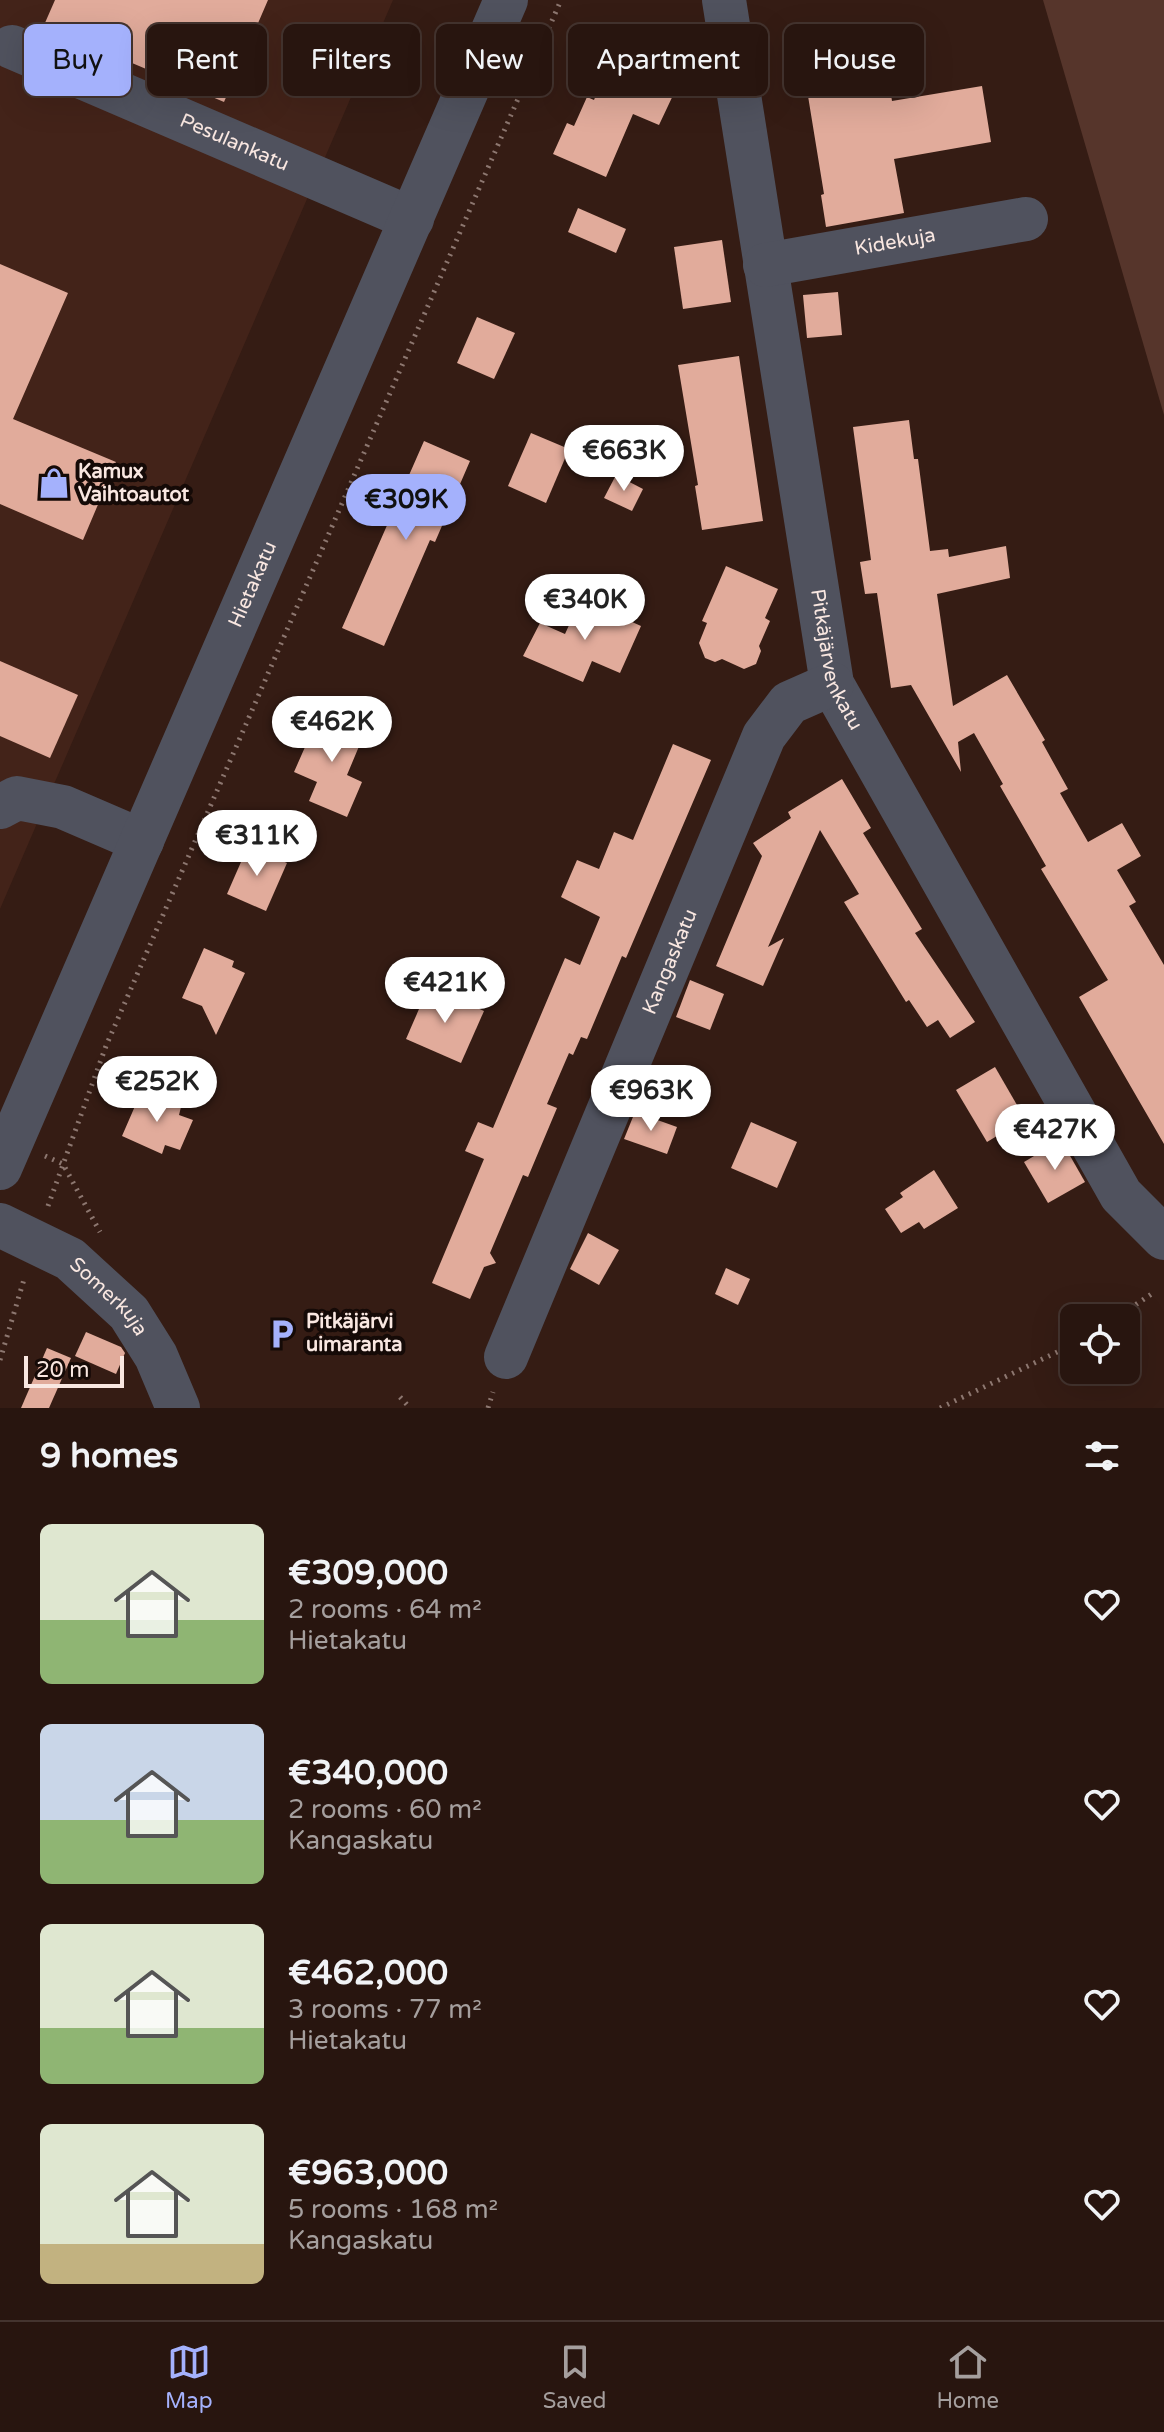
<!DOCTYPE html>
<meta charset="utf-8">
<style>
:root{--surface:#28150f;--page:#34221d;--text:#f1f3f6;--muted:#a59f9e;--line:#44342f;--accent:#a4b1fc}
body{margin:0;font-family:"Varela Round",sans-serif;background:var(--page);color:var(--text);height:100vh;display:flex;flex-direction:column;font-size:30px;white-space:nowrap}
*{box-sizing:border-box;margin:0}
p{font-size:26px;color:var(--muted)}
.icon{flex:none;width:44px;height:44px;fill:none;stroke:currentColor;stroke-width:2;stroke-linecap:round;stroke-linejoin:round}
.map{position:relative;height:1408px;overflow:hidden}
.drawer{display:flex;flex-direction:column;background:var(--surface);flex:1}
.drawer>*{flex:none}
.top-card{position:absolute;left:24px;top:24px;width:1116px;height:72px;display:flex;gap:16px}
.fabs{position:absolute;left:1060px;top:1304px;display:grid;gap:16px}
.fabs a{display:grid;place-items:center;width:80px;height:80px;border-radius:12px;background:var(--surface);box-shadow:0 8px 32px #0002,0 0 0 2px var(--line);font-size:40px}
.scale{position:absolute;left:24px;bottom:20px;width:100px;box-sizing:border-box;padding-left:8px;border:4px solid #f9e7e1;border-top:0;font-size:22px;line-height:28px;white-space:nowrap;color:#f9e7e1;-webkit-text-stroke:6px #150a07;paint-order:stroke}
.price{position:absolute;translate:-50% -68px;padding:0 18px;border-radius:28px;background:#fff;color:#222;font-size:26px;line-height:52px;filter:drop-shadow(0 2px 4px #0008)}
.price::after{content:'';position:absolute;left:50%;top:48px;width:24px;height:18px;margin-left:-12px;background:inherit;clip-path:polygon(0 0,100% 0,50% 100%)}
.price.current{background:var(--accent);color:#111}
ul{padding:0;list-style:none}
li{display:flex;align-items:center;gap:24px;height:200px;padding:0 40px}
li span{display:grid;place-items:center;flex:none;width:224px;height:160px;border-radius:12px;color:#555}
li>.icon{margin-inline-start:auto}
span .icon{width:96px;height:96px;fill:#fffc;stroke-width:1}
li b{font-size:34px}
h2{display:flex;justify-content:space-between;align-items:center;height:96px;padding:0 40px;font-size:34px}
.tag{padding:0 28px;border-radius:12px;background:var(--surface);box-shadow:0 8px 32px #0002,0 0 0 2px var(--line);font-size:28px;line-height:72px}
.tag.current{background:var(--accent);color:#111}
.tabs{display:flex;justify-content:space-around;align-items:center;height:112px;border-top:2px solid var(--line);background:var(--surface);font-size:22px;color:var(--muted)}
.tabs a{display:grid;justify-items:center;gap:4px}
.tabs .current{color:var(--accent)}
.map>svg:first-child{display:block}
.built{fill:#432319}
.green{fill:#56352b}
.building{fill:#e1ab9b}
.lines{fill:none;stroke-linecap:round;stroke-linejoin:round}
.path{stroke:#8d7770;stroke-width:5;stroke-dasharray:2 6;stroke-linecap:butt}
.minor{stroke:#50525e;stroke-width:44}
.labels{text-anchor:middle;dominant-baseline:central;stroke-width:8;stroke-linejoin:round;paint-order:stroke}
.street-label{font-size:20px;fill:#f9e7e1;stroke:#150a07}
.poi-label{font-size:20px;font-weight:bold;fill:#f9e7e1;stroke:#150a07;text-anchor:start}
</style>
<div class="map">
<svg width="1164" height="1408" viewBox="0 0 1164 1408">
<rect width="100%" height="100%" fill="#351c14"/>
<polygon class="built" points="0,0 393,0 0,909"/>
<polygon class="green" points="1043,0 1164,0 1164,415"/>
<g class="building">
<polygon points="55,0 268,0 224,102 132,63 129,70 41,32"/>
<polygon points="610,60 676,89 659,125 633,114 606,177 553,154 567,123 574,126 587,97 594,100"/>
<polygon points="889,82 892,101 982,86 991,142 894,159 904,213 826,227 821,195 824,194 808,96"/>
<polygon points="578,208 626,229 616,253 568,232"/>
<polygon points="722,240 731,302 683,309 674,247"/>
<polygon points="0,264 68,293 13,419 116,462 83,540 0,504"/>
<polygon points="838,292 842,335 807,338 803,295"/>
<polygon points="477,317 515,333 494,379 457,363"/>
<polygon points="739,356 763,521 702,530 695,486 698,485 678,365"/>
<polygon points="909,420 914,459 918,459 930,551 948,549 949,557 1006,546 1010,578 937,594 953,706 1007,675 1045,740 1042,742 1068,789 1060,793 1088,842 1122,823 1141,856 1117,870 1136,902 1129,906 1164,965 1164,1144 1079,997 1108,980 1041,869 1046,866 1000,786 1003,784 974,733 958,742 961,772 911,685 891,688 877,593 865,594 860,562 871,560 853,427"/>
<polygon points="531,433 569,449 546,503 508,486"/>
<polygon points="424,441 470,461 435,542 430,540 384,646 342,628"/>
<polygon points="616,475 643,489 632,511 604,498"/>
<polygon points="726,566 778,589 765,618 770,621 759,646 761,651 756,664 744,669 722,659 715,662 705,658 699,643 707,623 702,621"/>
<polygon points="581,599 641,626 620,673 592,661 583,682 523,656 540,623 565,634"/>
<polygon points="0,661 78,695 50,758 0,736"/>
<polygon points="320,713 365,732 347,775 362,782 347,817 309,801 317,782 294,772"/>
<polygon points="673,744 711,760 626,958 622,956 587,1039 581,1037 573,1055 569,1053 547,1104 557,1108 528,1177 523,1175 490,1253 496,1263 484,1267 470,1299 432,1283 484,1159 465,1151 478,1122 493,1128 565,958 580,965 600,917 561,897 577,860 599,869 614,832 633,840"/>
<polygon points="842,779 871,828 863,833 922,929 915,933 975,1022 950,1038 938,1020 927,1027 909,1000 906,1002 844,902 859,894 820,830 768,947 784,938 763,986 716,966 762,856 753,843 791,818 788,812"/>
<polygon points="248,846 287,863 266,911 227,894"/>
<polygon points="204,948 234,961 232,967 245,973 216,1035 202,1006 182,998"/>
<polygon points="690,980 724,994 710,1030 676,1017"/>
<polygon points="429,986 484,1011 461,1063 406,1039"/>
<polygon points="995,1067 1025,1119 987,1142 956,1090"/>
<polygon points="142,1090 181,1107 179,1115 193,1120 180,1150 165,1145 162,1154 122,1136"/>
<polygon points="635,1112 677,1127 667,1154 624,1139"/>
<polygon points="751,1122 797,1142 777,1188 731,1168"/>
<polygon points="1061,1140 1085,1182 1048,1203 1024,1162"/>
<polygon points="934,1170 958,1208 924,1229 919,1222 901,1233 885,1209 903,1197 900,1193"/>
<polygon points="588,1233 619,1250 599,1285 570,1269"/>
<polygon points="726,1268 750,1279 738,1305 715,1294"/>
<polygon points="86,1332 121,1347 125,1353 116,1374 75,1356"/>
<polygon points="47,1348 71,1358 49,1408 21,1408"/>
</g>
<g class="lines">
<g class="path">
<polyline points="45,1156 63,1164 100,1232"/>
<polyline points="48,1206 106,1046 561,0"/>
<polyline points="1116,1318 1153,1293"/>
<polyline points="0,1360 25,1276"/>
<polyline points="400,1397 410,1408"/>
<polyline points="488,1408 493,1392"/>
<polyline points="940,1408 1074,1344"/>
</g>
<g class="minor">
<path id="s1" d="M 724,0 L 832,684 L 1121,1195 L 1164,1238"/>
<path id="s2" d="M 12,47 L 412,219"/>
<path id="s3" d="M 765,265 L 1026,219"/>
<polyline points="0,807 17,798 63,807 142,841"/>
<path id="s4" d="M 0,1168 L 506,0"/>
<path id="s5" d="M 0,1225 L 70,1259 L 129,1313 L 156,1356 L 178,1408"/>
<path id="s6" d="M 506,1357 L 764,736 L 789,703 L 832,684"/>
</g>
</g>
<defs>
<symbol id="shop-bare" viewBox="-9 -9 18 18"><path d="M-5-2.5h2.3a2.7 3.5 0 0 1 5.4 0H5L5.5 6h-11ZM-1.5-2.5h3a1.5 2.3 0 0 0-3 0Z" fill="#a4b1fc" stroke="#150a07" stroke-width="2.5" paint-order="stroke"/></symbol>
<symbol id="parking-bare" viewBox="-9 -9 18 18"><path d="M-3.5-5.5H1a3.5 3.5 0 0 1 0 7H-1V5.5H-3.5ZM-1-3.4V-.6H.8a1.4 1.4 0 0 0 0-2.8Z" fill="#a4b1fc" stroke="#150a07" stroke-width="2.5" paint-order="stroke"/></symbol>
</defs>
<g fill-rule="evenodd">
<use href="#shop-bare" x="32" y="461" width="44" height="44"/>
<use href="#parking-bare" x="260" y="1312" width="44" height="44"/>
</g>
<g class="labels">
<g class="street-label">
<text stroke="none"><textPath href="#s2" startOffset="242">Pesulankatu</textPath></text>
<text stroke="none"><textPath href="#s3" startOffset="132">Kidekuja</textPath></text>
<text stroke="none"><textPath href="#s4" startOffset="636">Hietakatu</textPath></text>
<text stroke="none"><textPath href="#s1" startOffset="670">Pitkäjärvenkatu</textPath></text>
<text stroke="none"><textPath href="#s6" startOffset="428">Kangaskatu</textPath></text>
<text stroke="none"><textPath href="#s5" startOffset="132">Somerkuja</textPath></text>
</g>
<g class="poi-label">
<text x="78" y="472">Kamux<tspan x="78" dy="23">Vaihtoautot</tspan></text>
<text x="306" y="1322">Pitkäjärvi<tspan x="306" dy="23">uimaranta</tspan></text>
</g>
</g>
</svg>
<div class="fabs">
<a><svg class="icon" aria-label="locate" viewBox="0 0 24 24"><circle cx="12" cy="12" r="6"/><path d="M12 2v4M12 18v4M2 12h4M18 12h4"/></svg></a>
</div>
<div class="scale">20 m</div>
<b class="price" style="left:624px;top:493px">€663K</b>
<b class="price current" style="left:406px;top:542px">€309K</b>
<b class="price" style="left:585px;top:642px">€340K</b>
<b class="price" style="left:332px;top:764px">€462K</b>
<b class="price" style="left:257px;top:878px">€311K</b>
<b class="price" style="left:445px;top:1025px">€421K</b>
<b class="price" style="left:157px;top:1124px">€252K</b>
<b class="price" style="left:651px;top:1133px">€963K</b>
<b class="price" style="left:1055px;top:1172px">€427K</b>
<div class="top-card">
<a class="tag current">Buy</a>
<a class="tag">Rent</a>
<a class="tag">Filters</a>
<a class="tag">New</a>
<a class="tag">Apartment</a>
<a class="tag">House</a>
</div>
</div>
<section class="drawer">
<h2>9 homes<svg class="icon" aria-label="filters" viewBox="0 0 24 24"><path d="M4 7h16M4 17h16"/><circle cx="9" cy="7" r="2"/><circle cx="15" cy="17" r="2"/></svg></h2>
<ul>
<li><span style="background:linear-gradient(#dfe7d0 60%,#8fb573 0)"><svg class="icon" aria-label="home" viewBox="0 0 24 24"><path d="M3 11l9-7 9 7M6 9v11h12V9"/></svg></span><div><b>€309,000</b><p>2 rooms · 64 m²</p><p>Hietakatu</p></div><svg class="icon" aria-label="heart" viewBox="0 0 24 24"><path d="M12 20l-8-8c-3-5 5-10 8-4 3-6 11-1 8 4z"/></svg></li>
<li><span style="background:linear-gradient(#c9d6e8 60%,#8fb573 0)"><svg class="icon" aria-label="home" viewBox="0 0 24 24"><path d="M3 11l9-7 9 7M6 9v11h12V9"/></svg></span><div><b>€340,000</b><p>2 rooms · 60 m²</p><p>Kangaskatu</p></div><svg class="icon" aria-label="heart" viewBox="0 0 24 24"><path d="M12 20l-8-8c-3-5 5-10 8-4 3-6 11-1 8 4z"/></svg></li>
<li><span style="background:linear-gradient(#dfe7d0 65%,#8fb573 0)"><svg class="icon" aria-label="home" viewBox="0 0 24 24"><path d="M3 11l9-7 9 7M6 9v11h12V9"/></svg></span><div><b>€462,000</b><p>3 rooms · 77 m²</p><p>Hietakatu</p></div><svg class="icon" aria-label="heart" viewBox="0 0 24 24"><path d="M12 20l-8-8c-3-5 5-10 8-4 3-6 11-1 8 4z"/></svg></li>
<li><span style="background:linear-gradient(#dfe7d0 75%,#c2b280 0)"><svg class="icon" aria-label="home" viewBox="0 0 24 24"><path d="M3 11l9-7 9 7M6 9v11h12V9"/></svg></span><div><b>€963,000</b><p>5 rooms · 168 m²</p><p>Kangaskatu</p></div><svg class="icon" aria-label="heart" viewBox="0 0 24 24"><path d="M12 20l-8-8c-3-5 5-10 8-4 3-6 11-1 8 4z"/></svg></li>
</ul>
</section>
<nav class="tabs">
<a class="current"><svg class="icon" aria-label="map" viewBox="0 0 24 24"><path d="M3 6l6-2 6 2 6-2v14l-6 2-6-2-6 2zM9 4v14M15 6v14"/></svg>Map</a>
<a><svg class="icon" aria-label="saved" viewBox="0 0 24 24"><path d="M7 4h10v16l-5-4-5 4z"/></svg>Saved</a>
<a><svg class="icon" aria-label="home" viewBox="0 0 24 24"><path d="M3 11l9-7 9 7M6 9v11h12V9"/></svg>Home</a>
</nav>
